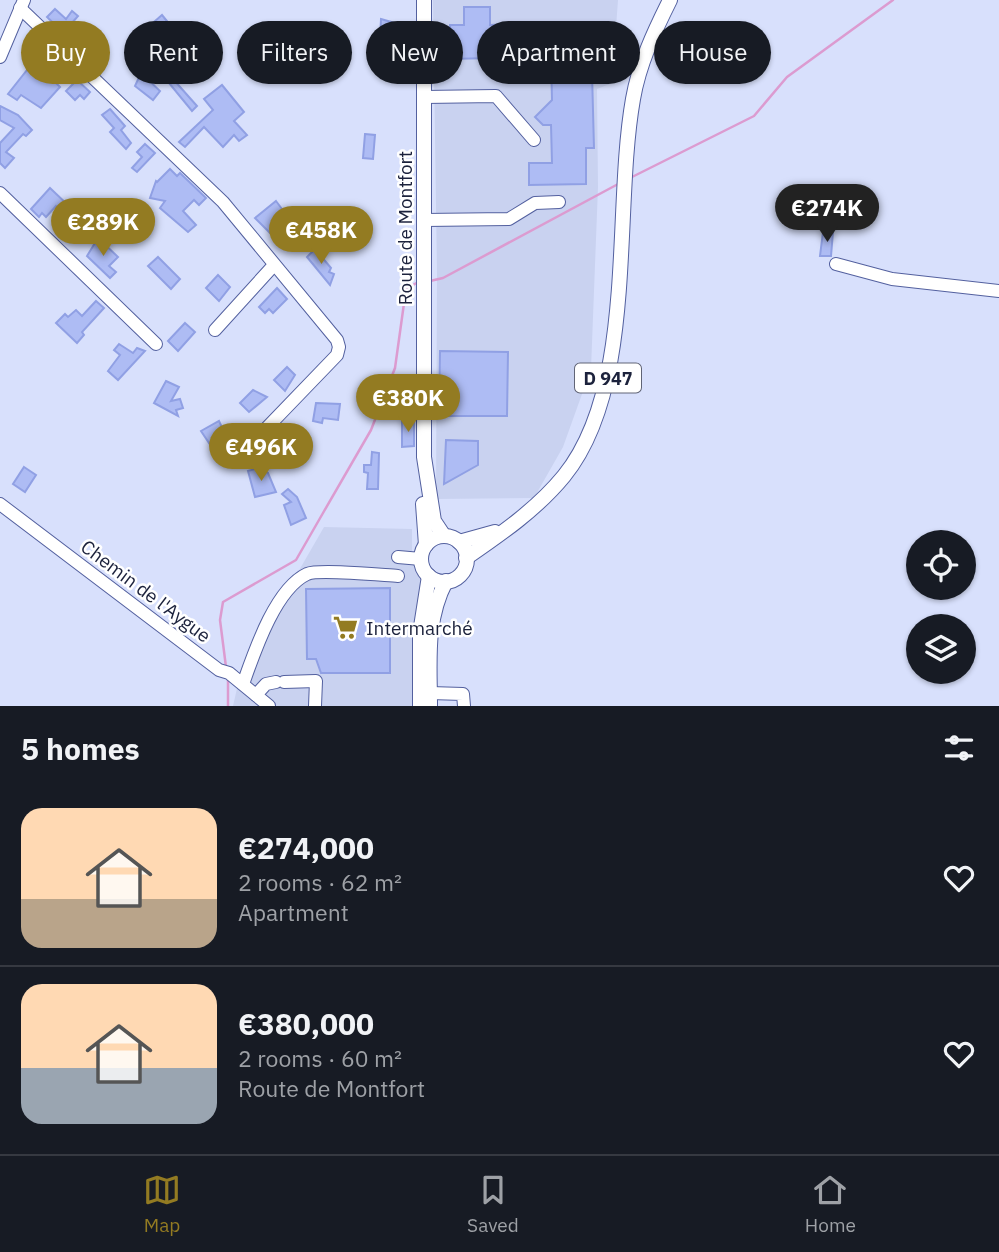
<!DOCTYPE html>
<meta charset="utf-8">
<style>
:root{--surface:#171b24;--page:#20242c;--text:#f1f3f6;--muted:#9ea1a6;--line:#363941;--accent:#937b22}
body{margin:0;font-family:"IBM Plex Sans",sans-serif;background:var(--page);color:var(--text);height:100vh;display:flex;flex-direction:column;font-size:26px;white-space:nowrap}
*{box-sizing:border-box;margin:0}
p{font-size:23px;color:var(--muted)}
.icon{flex:none;width:38px;height:38px;fill:none;stroke:currentColor;stroke-width:2;stroke-linecap:round;stroke-linejoin:round}
.map{position:relative;height:706px;overflow:hidden}
.sheet{display:flex;flex-direction:column;background:var(--surface);flex:1}
.sheet>*{flex:none}
.hud{position:absolute;left:21px;top:21px;width:957px;height:63px;display:flex;gap:14px}
.buttons{position:absolute;left:906px;top:530px;display:grid;gap:14px}
.buttons a{display:grid;place-items:center;width:70px;height:70px;border-radius:50%;background:var(--surface);box-shadow:0 2px 5px #0004;font-size:35px}
.price{position:absolute;translate:-50% -60px;padding:0 16px;border-radius:24px;background:var(--accent);color:#fff;font-size:23px;line-height:46px;filter:drop-shadow(0 2px 4px #0008)}
.price::after{content:'';position:absolute;left:50%;top:42px;width:21px;height:16px;margin-left:-10px;background:inherit;clip-path:polygon(0 0,100% 0,50% 100%)}
.price.selected{background:#222;color:#fff}
ul{padding:0;list-style:none}
li{display:flex;align-items:center;gap:21px;height:175px;padding:0 21px}
li+li{border-top:2px solid var(--line)}
li span{display:grid;place-items:center;flex:none;width:196px;height:140px;border-radius:21px;color:#555}
li>.icon{margin-inline-start:auto}
span .icon{width:84px;height:84px;fill:#fffc;stroke-width:1}
li b{font-size:30px}
h2{display:flex;justify-content:space-between;align-items:center;height:84px;padding:0 21px;font-size:30px}
.tag{padding:0 24px;border-radius:32px;background:var(--surface);box-shadow:0 2px 5px #0004;font-size:24px;line-height:63px}
.tag.selected{background:var(--accent);color:#fff}
.tabs{display:flex;justify-content:space-around;align-items:center;height:98px;border-top:2px solid var(--line);background:var(--surface);font-size:19px;color:var(--muted)}
.tabs a{display:grid;justify-items:center;gap:4px}
.tabs .selected{color:var(--accent)}
.map>svg:first-child{display:block}
.built{fill:#c9d2f0}
.lines{fill:none;stroke-linecap:round;stroke-linejoin:round}
.stream{stroke:#dc9bd0;stroke-width:2.5}
.building{fill:#aebcf4;stroke:#90a0e4;stroke-width:2}
.minor-casing{stroke:#53609f;stroke-width:14}
.major-casing{stroke:#53609f;stroke-width:16}
.minor{stroke:#fff;stroke-width:12}
.major{stroke:#fff;stroke-width:14}
.labels{text-anchor:middle;dominant-baseline:central;stroke-width:5;stroke-linejoin:round;paint-order:stroke}
.shield{fill:#fff;stroke:#606476;stroke-width:2}
.shield-label{font-size:18px;font-weight:bold;fill:#1c223c}
.street-label{font-size:19px;fill:#1c223c;stroke:#fff}
.poi-label{font-size:19px;fill:#1c223c;stroke:#fff;text-anchor:start}
</style>
<div class="map">
<svg width="999" height="706" viewBox="0 0 999 706">
<rect width="100%" height="100%" fill="#d8e0fc"/>
<g class="built">
<polygon points="433,0 618,0 612,83 597,89 598,187 591,369 563,447 534,498 436,499 437,273"/>
<polygon points="324,527 412,529 412,563 420,573 422,585 414,706 233,706 241,671"/>
</g>
<g class="lines">
<g class="stream">
<polyline points="632,177 754,116 787,77 893,0"/>
<polyline points="430,281 443,278 620,183"/>
<polyline points="226,667 220,620 223,602 296,560 323,513 371,430 395,368 406,289 420,281"/>
<polyline points="228,706 228,680"/>
</g>
</g>
<g class="building">
<polygon points="464,7 490,7 490,25 512,24 513,56 509,56 509,66 492,66 492,58 450,59 450,25 464,25"/>
<polygon points="55,9 66,19 72,11 78,16 71,24 80,33 72,41 47,17"/>
<polygon points="162,15 175,31 173,33 181,44 185,41 199,58 183,71 169,55 173,52 164,40 160,44 147,28"/>
<polygon points="381,19 395,23 394,41 380,40"/>
<polygon points="591,35 594,148 586,148 586,184 529,185 529,163 552,163 551,125 543,125 535,117 552,100 551,57 564,56 564,36"/>
<polygon points="31,65 43,76 46,73 60,87 41,108 21,95 17,100 8,94"/>
<polygon points="141,73 160,91 153,100 135,86"/>
<polygon points="173,79 197,106 192,111 169,83"/>
<polygon points="77,80 90,92 84,99 80,95 75,100 66,91"/>
<polygon points="222,85 244,112 234,121 247,135 239,141 234,135 223,147 204,127 185,147 179,142 213,110 204,99"/>
<polygon points="0,106 18,115 32,130 26,136 23,134 6,152 14,158 5,168 0,163 0,143 14,128 0,120"/>
<polygon points="110,109 125,126 121,130 131,143 126,149 110,132 114,128 102,115"/>
<polygon points="365,134 375,135 373,159 363,158"/>
<polygon points="145,144 155,153 137,172 132,168 142,157 137,152"/>
<polygon points="170,169 177,176 180,173 206,198 199,205 194,200 183,211 196,225 188,232 160,208 165,201 150,198 156,181 157,182"/>
<polygon points="50,188 71,208 65,214 56,206 46,217 42,213 39,217 31,209"/>
<polygon points="276,201 285,213 276,220 293,240 288,245 286,242 282,245 255,218"/>
<polygon points="823,232 833,232 831,256 820,256"/>
<polygon points="98,238 118,257 109,266 116,272 110,278 87,256"/>
<polygon points="315,249 331,268 329,272 334,274 330,285 307,257"/>
<polygon points="158,257 180,279 171,289 148,266"/>
<polygon points="218,275 230,287 219,301 206,288"/>
<polygon points="277,288 287,299 273,313 269,309 265,313 259,307"/>
<polygon points="96,301 104,308 82,332 84,335 77,343 56,323 65,314 68,317 76,310 82,316"/>
<polygon points="185,323 195,332 178,351 168,341"/>
<polygon points="119,344 133,353 137,348 145,351 118,380 108,371 120,355 114,350"/>
<polygon points="440,351 508,352 507,416 439,416"/>
<polygon points="287,367 295,375 285,391 274,380"/>
<polygon points="166,381 179,387 171,401 180,399 183,408 176,410 178,416 154,403"/>
<polygon points="253,390 267,397 249,412 240,403"/>
<polygon points="316,403 340,404 338,420 323,418 322,423 313,421"/>
<polygon points="219,421 230,445 215,452 201,431"/>
<polygon points="402,421 414,421 414,446 402,447"/>
<polygon points="446,440 478,441 478,465 444,484"/>
<polygon points="372,452 379,453 378,489 367,489 368,473 364,472 364,465 371,465"/>
<polygon points="24,467 36,475 25,492 13,484"/>
<polygon points="259,468 268,473 276,492 255,497 248,471"/>
<polygon points="288,489 297,497 306,518 291,525 284,505 291,502 282,494"/>
<polygon points="390,588 390,673 321,673 316,659 307,659 306,589"/>
</g>
<g class="lines">
<defs>
<g id="minor">
<polyline points="20,8 223,202 337,340 339,347 337,355 257,438"/>
<polyline points="0,57 24,0"/>
<polyline points="424,97 496,96 534,140"/>
<polyline points="0,193 156,344"/>
<polyline points="424,220 509,219 535,203 559,202"/>
<polyline points="836,264 892,279 999,291"/>
<polyline points="215,330 274,265"/>
<polyline points="0,504 219,670 229,673 269,706"/>
<polyline points="398,557 421,559"/>
<polyline points="284,682 316,681 315,706"/>
<path d="M 243,684 C 254,653 275,589 307,574 C 319,569 381,575 398,576"/>
<polyline points="430,693 463,694 464,706"/>
<polyline points="256,695 266,684 276,682"/>
</g>
<g id="major">
<polyline points="424,0 424,457 434,521 444,536"/>
<polyline points="423,504 426,545"/>
<circle cx="444" cy="559" r="23"/>
<polyline points="459,542 495,532"/>
<path d="M 466,558 C 501,534 537,509 564,476 C 637,386 613,212 633,99 C 639,64 654,32 670,0"/>
<polyline points="420,706 420,633 429,576"/>
<path d="M 430,706 C 430,662 425,621 446,581"/>
</g>
</defs>
<use href="#minor" class="minor-casing"/>
<use href="#major" class="major-casing"/>
<use href="#minor" class="minor"/>
<use href="#major" class="major"/>
</g>
<defs>
<symbol id="supermarket-bare" viewBox="-9 -9 18 18"><path d="M-6-5.5h2.5l.6 2H6L4.5 2H-2.5L-4.4-4H-6ZM-1.5 3.2a1.3 1.3 0 1 0 .1 0ZM3 3.2a1.3 1.3 0 1 0 .1 0Z" fill="#937b22" stroke="#fff" stroke-width="2.5" paint-order="stroke"/></symbol>
</defs>
<g fill-rule="evenodd">
<use href="#supermarket-bare" x="328" y="610" width="35" height="35"/>
</g>
<g class="labels">
<rect class="shield" x="575" y="363.5" width="66" height="29" rx="5"/>
<g class="shield-label">
<text x="608" y="378">D 947</text>
</g>
<g class="street-label">
<text transform="translate(405 228) rotate(-90)">Route de Montfort</text>
<text transform="translate(146 591) rotate(37)">Chemin de l'Aygue</text>
</g>
<g class="poi-label">
<text x="366" y="628">Intermarché</text>
</g>
</g>
</svg>
<div class="buttons">
<a><svg class="icon" aria-label="locate" viewBox="0 0 24 24"><circle cx="12" cy="12" r="6"/><path d="M12 2v4M12 18v4M2 12h4M18 12h4"/></svg></a>
<a><svg class="icon" aria-label="layers" viewBox="0 0 24 24"><path d="M12 4l9 5-9 5-9-5zM3 14l9 5 9-5"/></svg></a>
</div>
<b class="price selected" style="left:827px;top:244px">€274K</b>
<b class="price" style="left:103px;top:258px">€289K</b>
<b class="price" style="left:321px;top:266px">€458K</b>
<b class="price" style="left:408px;top:434px">€380K</b>
<b class="price" style="left:261px;top:483px">€496K</b>
<div class="hud">
<a class="tag selected">Buy</a>
<a class="tag">Rent</a>
<a class="tag">Filters</a>
<a class="tag">New</a>
<a class="tag">Apartment</a>
<a class="tag">House</a>
</div>
</div>
<section class="sheet">
<h2>5 homes<svg class="icon" aria-label="filters" viewBox="0 0 24 24"><path d="M4 7h16M4 17h16"/><circle cx="9" cy="7" r="2"/><circle cx="15" cy="17" r="2"/></svg></h2>
<ul>
<li><span style="background:linear-gradient(#ffd9b3 65%,#b9a48a 0)"><svg class="icon" aria-label="home" viewBox="0 0 24 24"><path d="M3 11l9-7 9 7M6 9v11h12V9"/></svg></span><div><b>€274,000</b><p>2 rooms · 62 m²</p><p>Apartment</p></div><svg class="icon" aria-label="heart" viewBox="0 0 24 24"><path d="M12 20l-8-8c-3-5 5-10 8-4 3-6 11-1 8 4z"/></svg></li>
<li><span style="background:linear-gradient(#ffd9b3 60%,#9aa5b1 0)"><svg class="icon" aria-label="home" viewBox="0 0 24 24"><path d="M3 11l9-7 9 7M6 9v11h12V9"/></svg></span><div><b>€380,000</b><p>2 rooms · 60 m²</p><p>Route de Montfort</p></div><svg class="icon" aria-label="heart" viewBox="0 0 24 24"><path d="M12 20l-8-8c-3-5 5-10 8-4 3-6 11-1 8 4z"/></svg></li>
</ul>
</section>
<nav class="tabs">
<a class="selected"><svg class="icon" aria-label="map" viewBox="0 0 24 24"><path d="M3 6l6-2 6 2 6-2v14l-6 2-6-2-6 2zM9 4v14M15 6v14"/></svg>Map</a>
<a><svg class="icon" aria-label="saved" viewBox="0 0 24 24"><path d="M7 4h10v16l-5-4-5 4z"/></svg>Saved</a>
<a><svg class="icon" aria-label="home" viewBox="0 0 24 24"><path d="M3 11l9-7 9 7M6 9v11h12V9"/></svg>Home</a>
</nav>
